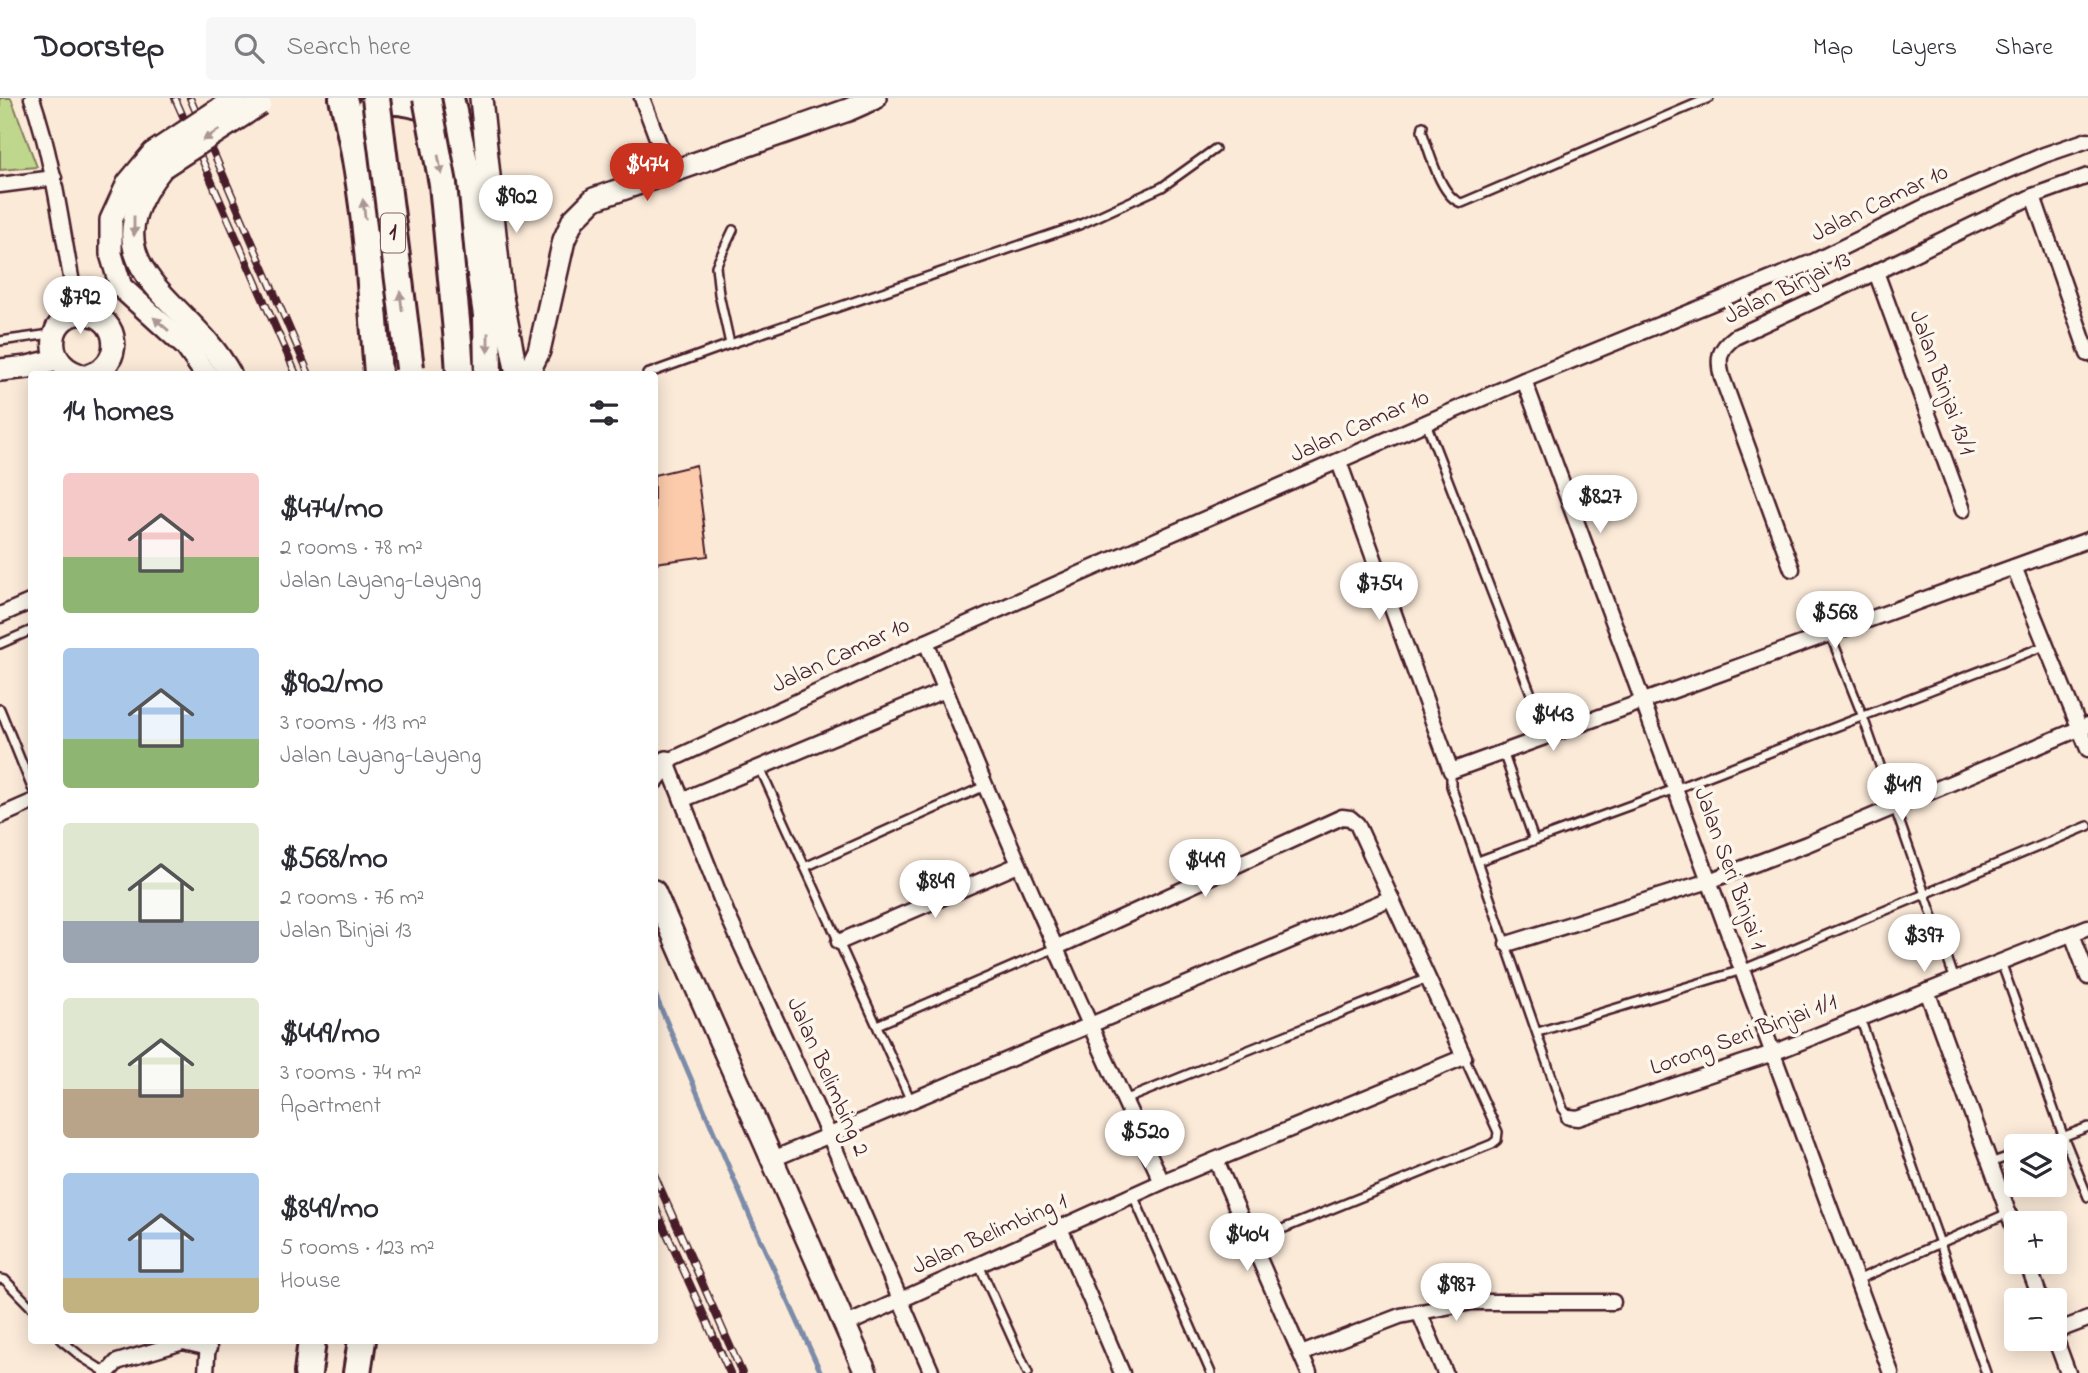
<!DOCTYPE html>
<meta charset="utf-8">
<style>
:root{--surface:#fff;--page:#f7f7f7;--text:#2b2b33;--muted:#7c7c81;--line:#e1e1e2;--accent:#c8321e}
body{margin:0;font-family:"Indie Flower",sans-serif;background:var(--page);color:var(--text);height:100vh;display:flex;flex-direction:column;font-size:26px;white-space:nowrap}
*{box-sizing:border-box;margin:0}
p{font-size:23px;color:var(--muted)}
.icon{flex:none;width:38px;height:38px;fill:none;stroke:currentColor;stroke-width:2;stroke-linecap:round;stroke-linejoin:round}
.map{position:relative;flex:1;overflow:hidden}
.side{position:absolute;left:28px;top:273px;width:630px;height:973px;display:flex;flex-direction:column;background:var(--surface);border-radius:7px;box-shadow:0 4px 18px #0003}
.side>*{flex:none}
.tools{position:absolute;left:2004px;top:1036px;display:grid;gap:14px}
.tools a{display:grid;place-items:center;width:63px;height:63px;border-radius:7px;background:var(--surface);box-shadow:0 4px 18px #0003;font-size:35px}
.price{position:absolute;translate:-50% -60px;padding:0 16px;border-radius:24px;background:#fff;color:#222;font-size:23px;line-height:46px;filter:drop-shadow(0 2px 4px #0008)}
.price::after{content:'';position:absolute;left:50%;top:42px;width:21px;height:16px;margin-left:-10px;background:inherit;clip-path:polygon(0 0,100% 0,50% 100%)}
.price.current{background:var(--accent);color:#fff}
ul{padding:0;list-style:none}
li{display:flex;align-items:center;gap:21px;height:175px;padding:0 35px}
li span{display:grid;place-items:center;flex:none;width:196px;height:140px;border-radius:7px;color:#555}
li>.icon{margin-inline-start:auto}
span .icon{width:84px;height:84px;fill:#fffc;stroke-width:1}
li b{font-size:30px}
h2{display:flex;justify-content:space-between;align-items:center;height:84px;padding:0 35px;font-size:30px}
header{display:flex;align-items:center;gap:42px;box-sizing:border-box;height:98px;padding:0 35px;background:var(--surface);border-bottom:2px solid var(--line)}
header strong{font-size:33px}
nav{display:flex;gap:38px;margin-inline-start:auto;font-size:24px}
.search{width:490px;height:63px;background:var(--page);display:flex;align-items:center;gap:18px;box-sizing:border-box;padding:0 24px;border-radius:7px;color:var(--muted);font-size:26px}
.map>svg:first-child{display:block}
.green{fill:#bfd78d;stroke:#847b5c;stroke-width:2}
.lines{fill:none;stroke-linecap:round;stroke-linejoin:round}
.stream{stroke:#7c8ba8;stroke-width:5}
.building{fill:#fccbab;stroke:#4a1f2b;stroke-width:2}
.lane-casing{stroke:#4a1f2b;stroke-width:12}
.street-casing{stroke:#4a1f2b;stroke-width:19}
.secondary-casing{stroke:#4a1f2b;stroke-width:26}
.highway-casing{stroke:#4a1f2b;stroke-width:32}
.lane{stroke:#fbf7ec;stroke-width:7}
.street{stroke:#fbf7ec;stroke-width:14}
.secondary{stroke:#fbf7ec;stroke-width:21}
.highway{stroke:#fbf7ec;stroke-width:26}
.rail-casing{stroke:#4a1f2b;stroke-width:8}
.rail{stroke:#fbf7ec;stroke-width:5;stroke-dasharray:16;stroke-linecap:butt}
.secondary-bridge-casing{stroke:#4a1f2b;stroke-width:26;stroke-linecap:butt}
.highway-bridge-casing{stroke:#4a1f2b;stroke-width:32;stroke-linecap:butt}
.secondary-bridge{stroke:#fbf7ec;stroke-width:21}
.highway-bridge{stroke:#fbf7ec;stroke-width:26}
.oneway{fill:#ab9695}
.labels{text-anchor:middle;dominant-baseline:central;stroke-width:7;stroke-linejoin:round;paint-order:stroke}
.shield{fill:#fbf7ec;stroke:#7f6065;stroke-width:2}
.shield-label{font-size:23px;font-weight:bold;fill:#4a1f2b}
.street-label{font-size:24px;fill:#4a1f2b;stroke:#fbf7ec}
</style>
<header>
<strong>Doorstep</strong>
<div class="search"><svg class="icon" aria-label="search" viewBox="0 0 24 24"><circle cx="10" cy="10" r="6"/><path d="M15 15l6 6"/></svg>Search here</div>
<nav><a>Map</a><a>Layers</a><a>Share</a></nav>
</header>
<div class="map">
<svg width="2088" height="1275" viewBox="0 0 2088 1275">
<rect width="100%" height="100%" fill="#fbead8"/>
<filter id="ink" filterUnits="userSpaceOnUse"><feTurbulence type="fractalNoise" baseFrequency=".0143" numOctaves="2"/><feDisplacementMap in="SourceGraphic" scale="14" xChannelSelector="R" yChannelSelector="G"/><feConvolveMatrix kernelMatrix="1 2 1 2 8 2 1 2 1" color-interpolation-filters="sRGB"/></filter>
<g filter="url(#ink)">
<polygon class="green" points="0,0 11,0 37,69 0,72"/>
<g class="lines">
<polyline class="stream" points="654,894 751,1121 821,1275"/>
</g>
<polygon class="building" points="696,367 708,458 654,465 654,377"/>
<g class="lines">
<defs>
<g id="lane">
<path d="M 1423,28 L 1422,33 C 1429,52 1441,101 1462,105 L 1709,0"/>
<polyline points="0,243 51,236"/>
<polyline points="730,246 719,196 716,168 733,132"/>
<polyline points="647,276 730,246 1079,127 1162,89 1215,51"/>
<polyline points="1426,325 1547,637"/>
<polyline points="1830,536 1863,619 1955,882"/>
<polyline points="0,546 32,532"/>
<polyline points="0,611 32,690"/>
<polyline points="1503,654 1534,742"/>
<polyline points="760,670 911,1003"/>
<polyline points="1451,673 1451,688 1563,1011 1569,1019"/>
<polyline points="1478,763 1675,691 2047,547"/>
<polyline points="805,769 985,688"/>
<polyline points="2001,864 2064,1040 2088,1099"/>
<polyline points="1860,920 1986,1275"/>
<polyline points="877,927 1055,850"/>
<polyline points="1538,934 1742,872 2088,728"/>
<polyline points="1124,1002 1428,880"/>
<polyline points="2039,1048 2088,1029"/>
<polyline points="1990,1065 2016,1056"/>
<polyline points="1133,1097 1211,1275"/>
<polyline points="1253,1143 1492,1046 1497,1042 1498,1034 1464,959"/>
<polyline points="979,1167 1028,1275"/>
<polyline points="0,1181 5,1182 32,1210"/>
<polyline points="1857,1182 2008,1115"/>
<polyline points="61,1242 83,1260 107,1275"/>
</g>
<g id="street">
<path d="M 32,0 C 56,70 63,144 78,216"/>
<polyline points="642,0 660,48 676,73"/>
<polyline points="0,87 54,80"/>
<polyline points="2033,98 2088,256"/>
<polyline points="1876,174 1963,412"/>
<polyline points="1524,282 1891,1275"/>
<polyline points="1339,364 1451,673 2088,442"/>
<polyline points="2014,469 2088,651"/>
<path d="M 1792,471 L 1722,279 C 1717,260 1719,251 1735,239 L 1876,174 L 2033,98 L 2088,78"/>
<polyline points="0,517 32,503"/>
<path d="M 926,544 C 999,726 1079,905 1162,1084"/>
<polyline points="667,664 727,816 829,1037 932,1275"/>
<polyline points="660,667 926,544 1136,451 1524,282 1815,163 1926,108 2044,57 2088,42"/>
<polyline points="682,702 945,592"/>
<polyline points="0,718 32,704"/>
<polyline points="2072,836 2088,879"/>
<polyline points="839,844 1018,767"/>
<polyline points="1507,846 1709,783 1807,746 2088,627"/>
<polyline points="1927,893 2016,1136"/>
<polyline points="1569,1019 1578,1020 1773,955 2088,829"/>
<polyline points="773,1061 1391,800"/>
<polyline points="1216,1062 1309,1275"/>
<polyline points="1060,1130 1122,1275"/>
<polyline points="2027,1164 2041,1202"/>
<polyline points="1419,1214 1445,1275"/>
<polyline points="845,1227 1162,1084 1464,959 1357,726 1350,720 1342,719 1055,850"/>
<polyline points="2054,1234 2088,1221"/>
<polyline points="2054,1237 2068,1275"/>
<polyline points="1301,1256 1400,1218 1472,1204 1613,1204"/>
<polyline points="107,1275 117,1264 183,1244 209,1250"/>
<polyline points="206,1275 208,1242"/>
</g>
<g id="secondary">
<polyline points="481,0 501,194 517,276"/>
<polyline points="153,55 128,85 111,122 111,156 121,189 186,248 206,276"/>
<path d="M 163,69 C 80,170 189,199 230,276"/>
<polyline points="0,272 28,269 57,262"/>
<path d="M 78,276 C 41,264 48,212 86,216 C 121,219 123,267 91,276"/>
<polyline points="517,276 530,271 539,253 564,142 573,122 594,101 848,12 875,0"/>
<polyline points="654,680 667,664"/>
<polyline points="654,793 866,1275"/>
</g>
<g id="highway">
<path d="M 343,0 C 366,90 371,184 378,276"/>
<polyline points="450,0 465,68 487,217 488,276"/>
<path d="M 363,21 C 367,16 371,8 377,4 C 398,0 427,6 443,20"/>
<polyline points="458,244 460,276"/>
<polyline points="308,1275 312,1242"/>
<polyline points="357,1275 362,1242"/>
</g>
</defs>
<use href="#lane" class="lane-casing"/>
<use href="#street" class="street-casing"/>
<use href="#secondary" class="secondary-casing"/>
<use href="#highway" class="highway-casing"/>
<use href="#lane" class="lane"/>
<use href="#street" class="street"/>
<use href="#secondary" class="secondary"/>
<use href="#highway" class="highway"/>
<defs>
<g id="rail">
<polyline points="175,0 296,276"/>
<polyline points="190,0 309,276"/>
<polyline points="654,1076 742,1275"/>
<polyline points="654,1107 730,1275"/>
</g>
</defs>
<use href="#rail" class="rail-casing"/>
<use href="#rail" class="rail"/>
<defs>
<g id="secondary-bridge">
<polyline points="153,55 236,0"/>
<polyline points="163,69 260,6"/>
</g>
<g id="highway-bridge">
<polyline points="376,0 410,270"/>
<polyline points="427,0 443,86 458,244"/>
</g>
</defs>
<use href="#secondary-bridge" class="secondary-bridge-casing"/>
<use href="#highway-bridge" class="highway-bridge-casing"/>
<use href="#secondary-bridge" class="secondary-bridge"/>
<use href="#highway-bridge" class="highway-bridge"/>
</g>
<defs><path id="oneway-solid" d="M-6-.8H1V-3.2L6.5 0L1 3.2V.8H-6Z" transform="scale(1.75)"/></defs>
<g class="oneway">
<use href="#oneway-solid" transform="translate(211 37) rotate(147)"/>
<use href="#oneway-solid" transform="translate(440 67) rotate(79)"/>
<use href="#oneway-solid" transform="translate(364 111) rotate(-97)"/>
<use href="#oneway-solid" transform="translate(134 128) rotate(90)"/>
<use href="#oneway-solid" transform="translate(401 203) rotate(-97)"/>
<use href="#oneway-solid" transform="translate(161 226) rotate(-139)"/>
<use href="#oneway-solid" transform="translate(488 245) rotate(90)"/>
</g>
</g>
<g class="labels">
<rect class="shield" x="381" y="115.5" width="24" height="39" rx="5"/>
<g class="shield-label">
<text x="393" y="135">1</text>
</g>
<g class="street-label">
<text transform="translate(1880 106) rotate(-26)">Jalan Camar 10</text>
<text transform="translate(1788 191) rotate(-26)">Jalan Binjai 13</text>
<text transform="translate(1941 285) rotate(70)">Jalan Binjai 13/1</text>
<text transform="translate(1360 329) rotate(-24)">Jalan Camar 10</text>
<text transform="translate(841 558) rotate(-25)">Jalan Camar 10</text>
<text transform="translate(1729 771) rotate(70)">Jalan Seri Binjai 1</text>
<text transform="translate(1744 938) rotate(-20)">Lorong Seri Binjai 1/1</text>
<text transform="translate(827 979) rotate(66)">Jalan Belimbing 2</text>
<text transform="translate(990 1137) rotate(-24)">Jalan Belimbing 1</text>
</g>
</g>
</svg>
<div class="tools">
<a><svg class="icon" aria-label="layers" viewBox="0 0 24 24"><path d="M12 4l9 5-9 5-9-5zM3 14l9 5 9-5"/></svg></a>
<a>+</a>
<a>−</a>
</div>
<b class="price current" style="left:647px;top:105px">$474</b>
<b class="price" style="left:516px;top:137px">$902</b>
<b class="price" style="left:80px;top:238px">$792</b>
<b class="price" style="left:1600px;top:437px">$827</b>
<b class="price" style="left:1379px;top:524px">$754</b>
<b class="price" style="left:1835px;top:553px">$568</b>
<b class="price" style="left:1553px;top:655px">$443</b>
<b class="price" style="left:1902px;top:725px">$419</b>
<b class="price" style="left:1205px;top:801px">$449</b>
<b class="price" style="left:935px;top:822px">$849</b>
<b class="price" style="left:1924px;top:876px">$397</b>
<b class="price" style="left:1145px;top:1072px">$520</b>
<b class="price" style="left:1247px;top:1175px">$404</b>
<b class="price" style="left:1456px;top:1225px">$987</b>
<section class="side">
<h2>14 homes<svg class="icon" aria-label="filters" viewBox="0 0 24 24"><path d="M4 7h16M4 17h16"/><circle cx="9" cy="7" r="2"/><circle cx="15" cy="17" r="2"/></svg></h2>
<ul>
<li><span style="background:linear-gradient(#f6c9c9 60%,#8fb573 0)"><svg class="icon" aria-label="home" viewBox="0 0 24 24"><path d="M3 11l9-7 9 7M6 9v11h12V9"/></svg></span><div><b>$474/mo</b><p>2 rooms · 78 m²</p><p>Jalan Layang-Layang</p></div></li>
<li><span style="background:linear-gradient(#a9c7e8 65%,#8fb573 0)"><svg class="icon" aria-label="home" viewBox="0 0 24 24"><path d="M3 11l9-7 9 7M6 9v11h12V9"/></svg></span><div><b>$902/mo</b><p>3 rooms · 113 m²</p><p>Jalan Layang-Layang</p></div></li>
<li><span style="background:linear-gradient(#dfe7d0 70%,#9aa5b1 0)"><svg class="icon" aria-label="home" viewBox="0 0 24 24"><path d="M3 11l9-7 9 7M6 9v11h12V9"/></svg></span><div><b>$568/mo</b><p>2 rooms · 76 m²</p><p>Jalan Binjai 13</p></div></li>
<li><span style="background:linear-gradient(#dfe7d0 65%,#b9a48a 0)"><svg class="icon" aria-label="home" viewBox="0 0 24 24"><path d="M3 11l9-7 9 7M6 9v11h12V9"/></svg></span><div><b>$449/mo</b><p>3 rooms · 74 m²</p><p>Apartment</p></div></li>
<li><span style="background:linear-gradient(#a9c7e8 75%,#c2b280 0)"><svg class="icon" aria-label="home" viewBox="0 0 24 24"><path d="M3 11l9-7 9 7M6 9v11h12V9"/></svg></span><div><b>$849/mo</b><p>5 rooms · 123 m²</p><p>House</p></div></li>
</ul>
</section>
</div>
